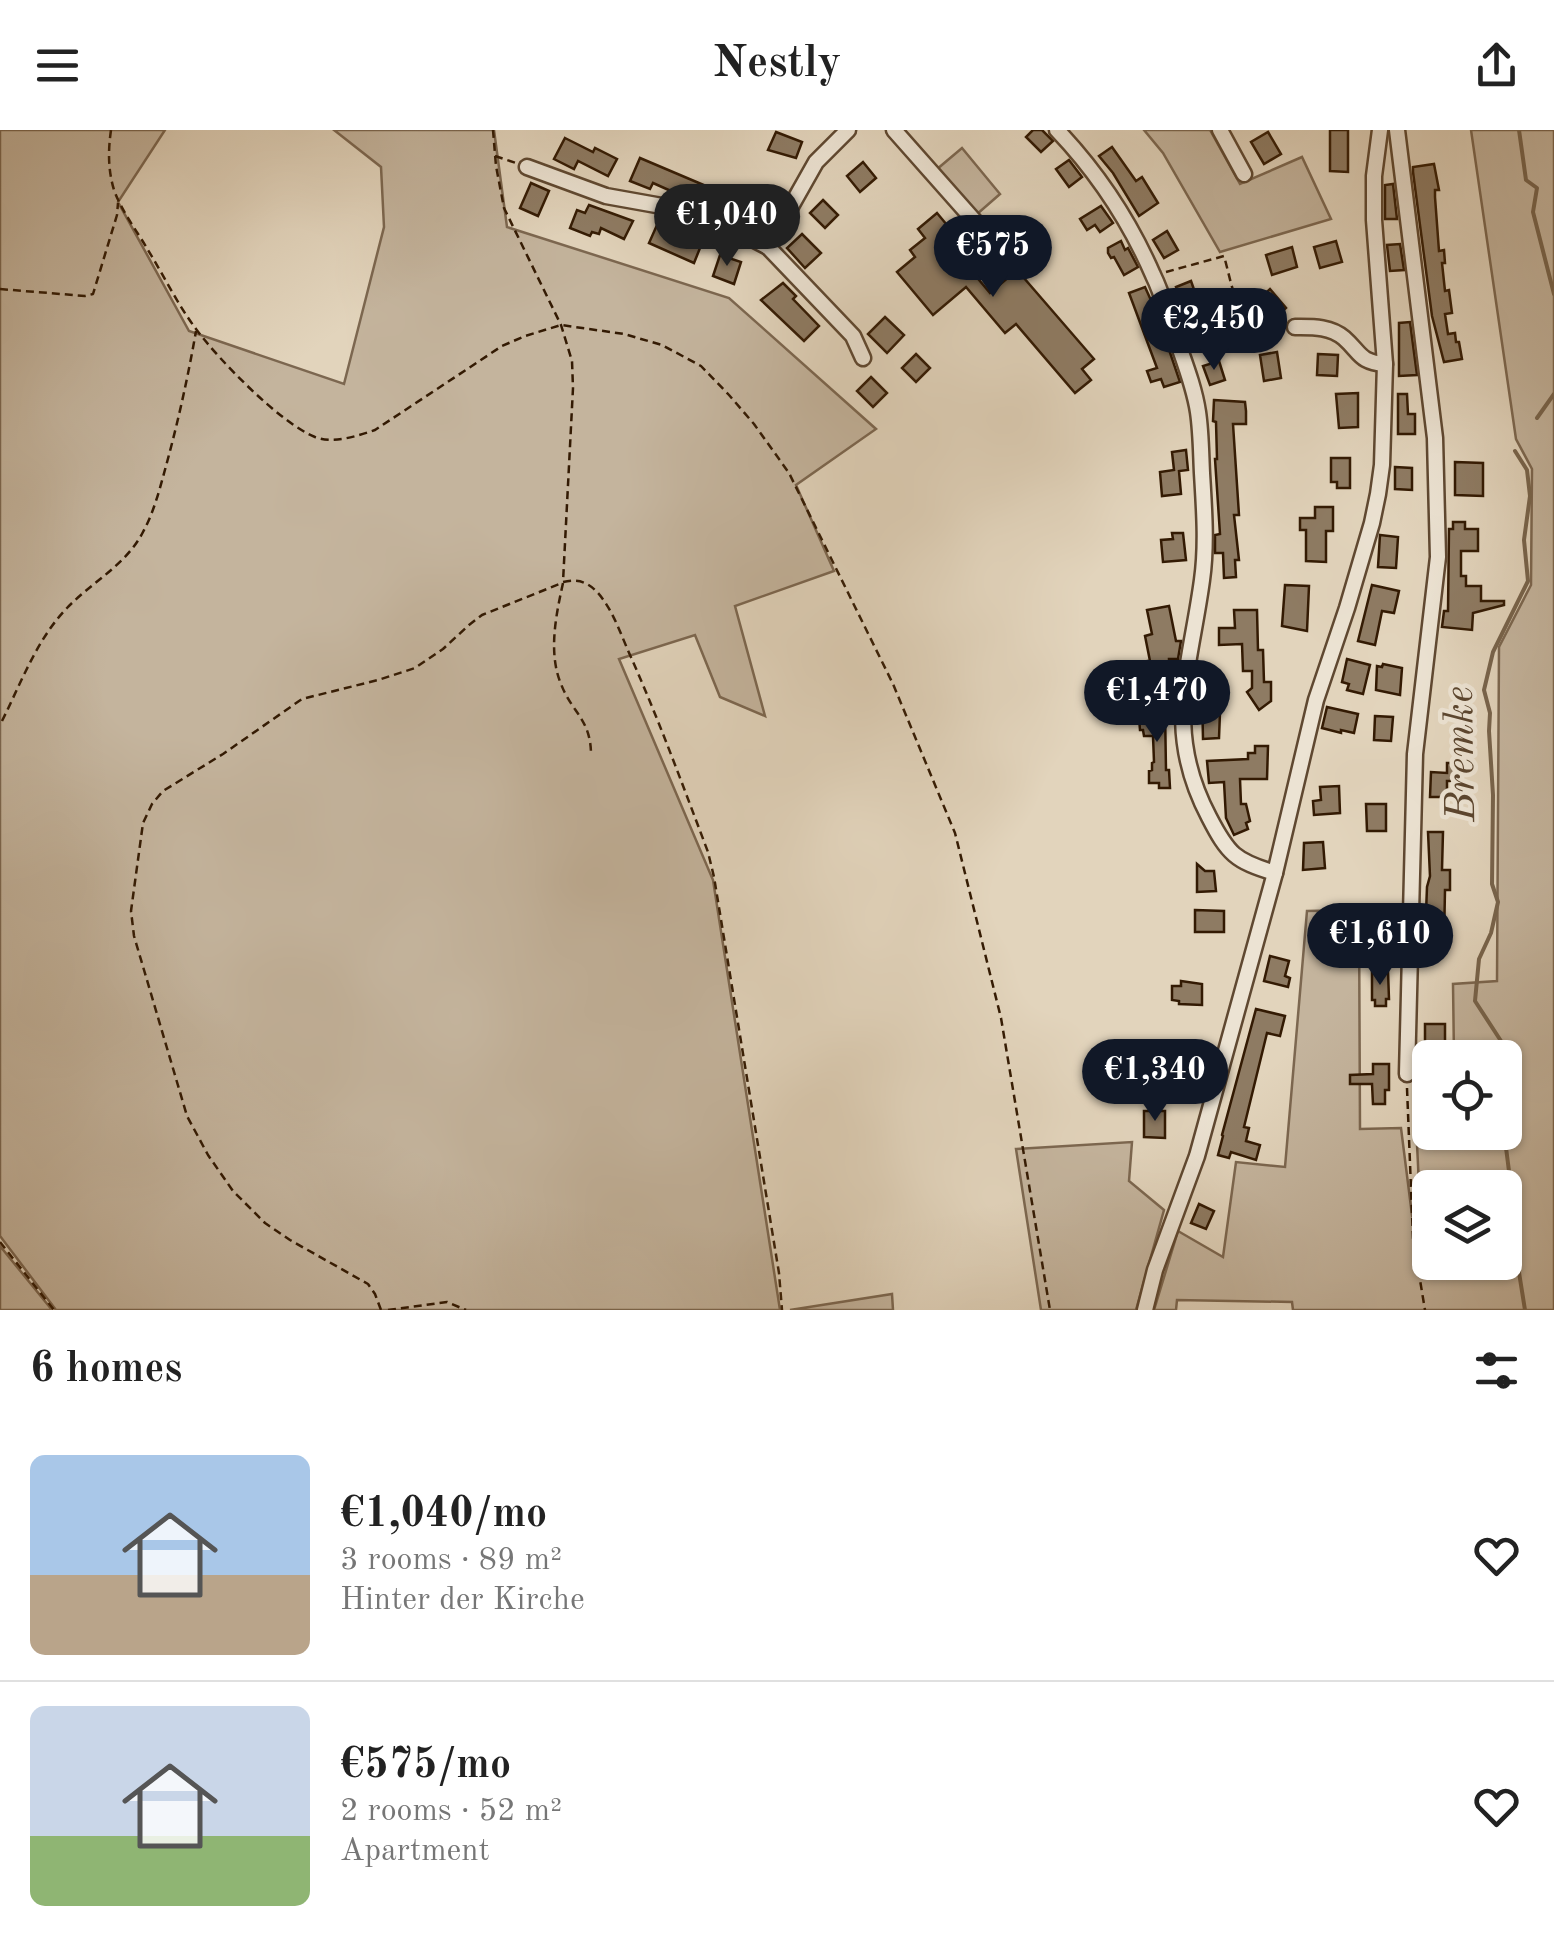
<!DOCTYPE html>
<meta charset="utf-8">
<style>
:root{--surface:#fff;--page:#f2f2f2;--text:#222;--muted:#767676;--line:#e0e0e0;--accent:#111827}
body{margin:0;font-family:"Old Standard TT",serif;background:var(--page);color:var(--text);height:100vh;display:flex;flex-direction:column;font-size:38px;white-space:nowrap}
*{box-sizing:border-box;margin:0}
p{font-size:32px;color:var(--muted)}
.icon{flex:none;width:55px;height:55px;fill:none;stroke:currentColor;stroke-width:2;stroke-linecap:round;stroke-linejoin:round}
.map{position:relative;height:1180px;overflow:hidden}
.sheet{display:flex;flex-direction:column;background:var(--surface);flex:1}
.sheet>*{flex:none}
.buttons{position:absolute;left:1412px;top:910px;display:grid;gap:20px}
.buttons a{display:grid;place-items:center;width:110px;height:110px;border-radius:15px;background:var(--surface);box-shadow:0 2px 8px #0004;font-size:50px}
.price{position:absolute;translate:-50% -85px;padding:0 22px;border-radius:35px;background:var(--accent);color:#fff;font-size:32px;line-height:65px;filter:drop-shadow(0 2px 5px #0008)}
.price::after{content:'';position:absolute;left:50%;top:60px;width:30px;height:22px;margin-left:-15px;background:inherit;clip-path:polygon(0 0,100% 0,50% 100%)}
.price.active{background:#222;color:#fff}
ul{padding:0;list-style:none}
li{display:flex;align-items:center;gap:30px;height:250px;padding:0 30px}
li+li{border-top:2px solid var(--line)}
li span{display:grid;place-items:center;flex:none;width:280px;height:200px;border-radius:15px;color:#555}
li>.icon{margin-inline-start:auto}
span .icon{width:120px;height:120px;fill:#fffc;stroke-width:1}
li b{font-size:42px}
h2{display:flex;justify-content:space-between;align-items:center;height:120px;padding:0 30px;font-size:42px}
header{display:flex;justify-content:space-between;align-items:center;height:130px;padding:0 30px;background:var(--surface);font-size:45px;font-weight:700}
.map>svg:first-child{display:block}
.green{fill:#c4b49d;stroke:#7c6750;stroke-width:2.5;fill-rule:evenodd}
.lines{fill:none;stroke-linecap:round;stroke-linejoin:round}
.stream{stroke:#78644c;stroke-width:4}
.building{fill:#8e7b63;stroke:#331a03;stroke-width:2.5}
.minor-casing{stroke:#5f4831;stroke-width:19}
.path{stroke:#331a03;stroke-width:2.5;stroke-dasharray:8 5;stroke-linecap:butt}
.minor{stroke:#ece3d3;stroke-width:14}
.labels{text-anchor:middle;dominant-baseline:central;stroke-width:9;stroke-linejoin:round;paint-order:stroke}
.water-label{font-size:42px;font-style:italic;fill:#5b452e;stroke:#ece3d3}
</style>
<header><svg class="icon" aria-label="menu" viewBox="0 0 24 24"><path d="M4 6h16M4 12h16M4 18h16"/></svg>Nestly<svg class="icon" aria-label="share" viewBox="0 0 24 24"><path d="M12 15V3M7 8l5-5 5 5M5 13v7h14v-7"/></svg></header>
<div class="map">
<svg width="1554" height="1180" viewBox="0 0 1554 1180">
<rect width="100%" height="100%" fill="#e2d4bc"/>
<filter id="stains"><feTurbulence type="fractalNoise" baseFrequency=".002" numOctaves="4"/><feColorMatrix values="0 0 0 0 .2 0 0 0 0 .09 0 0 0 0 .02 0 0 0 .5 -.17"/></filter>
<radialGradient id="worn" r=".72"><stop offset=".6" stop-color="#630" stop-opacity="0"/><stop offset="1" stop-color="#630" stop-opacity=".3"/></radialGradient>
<g class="green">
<polygon points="0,0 165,0 118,72 189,201 344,254 384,97 381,37 334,0 494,0 507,97 729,168 876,299 796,355 834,441 735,476 765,586 720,567 695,505 619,529 713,750 780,1180 56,1180 0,1106"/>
<polygon points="1144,0 1210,0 1240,54 1302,27 1331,89 1220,122 1163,23"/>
<path d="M 1471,0 L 1554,0 L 1554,1180 L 1293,1180 L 1292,1172 L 1177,1170 L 1176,1180 L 1154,1180 L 1178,1101 L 1223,1127 L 1236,1032 L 1285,1037 L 1307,781 L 1359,780 L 1360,999 L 1401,998 L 1412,1085 L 1420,1077 L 1414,950 L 1430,951 L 1430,1002 L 1505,1002 L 1505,928 L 1454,927 L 1453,854 L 1497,851 L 1499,517 L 1531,455 L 1532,339 L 1516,309 ZM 1430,1058 L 1505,1058 L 1505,1132 L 1430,1132 Z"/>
<polygon points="962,18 1000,64 976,85 936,40"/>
<polygon points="1132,1012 1129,1051 1164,1080 1136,1180 1041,1180 1016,1019"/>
<polygon points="0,1116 48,1175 52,1180 0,1180"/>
<polygon points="892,1164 893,1180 790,1180"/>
</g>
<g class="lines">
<g class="stream">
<polyline points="1519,0 1526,50 1537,58 1533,82 1554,164"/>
<polyline points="1537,288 1554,264"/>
<polyline points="1504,928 1501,911 1475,871 1479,829 1491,803 1498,772 1492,754 1493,665 1489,601 1490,583 1484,560 1493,522 1528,451 1524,410 1530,366 1527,340 1515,321"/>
<polyline points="1505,937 1509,962 1505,968"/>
<polyline points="1504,1002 1510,1049 1505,1114"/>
<polyline points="1505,1122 1517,1130 1525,1180"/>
</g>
</g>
<g class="building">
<polygon points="1033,0 1042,0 1053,11 1041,22 1026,7"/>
<polygon points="1330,0 1348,0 1348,42 1330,41"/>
<polygon points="776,2 802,12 796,28 768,20"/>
<polygon points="1268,2 1281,24 1264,34 1251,12"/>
<polygon points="565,8 593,22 595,18 617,29 608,46 578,31 574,39 554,29"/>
<polygon points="1112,17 1136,51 1142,47 1158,73 1139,86 1113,43 1099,26"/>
<polygon points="640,28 713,59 714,56 751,72 755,65 775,78 762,99 728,78 726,82 692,66 691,70 653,53 650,59 630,51"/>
<polygon points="1069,30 1082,47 1069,57 1056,39"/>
<polygon points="863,32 876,48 860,62 847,46"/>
<polygon points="1434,34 1439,60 1435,60 1435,67 1439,121 1444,120 1445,133 1442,133 1445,161 1449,160 1452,183 1445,184 1448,204 1455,203 1456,212 1459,212 1462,229 1444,232 1432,186 1413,42 1413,37"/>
<polygon points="531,53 549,61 538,86 520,78"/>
<polygon points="1393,54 1397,89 1385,89 1385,55"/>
<polygon points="823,70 838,85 825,98 810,83"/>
<polygon points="589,75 633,91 624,109 601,98 599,104 592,102 590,106 570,98 577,80 585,83"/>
<polygon points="1101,76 1113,93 1100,102 1095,95 1087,100 1080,89"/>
<polygon points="937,83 962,113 954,120 990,163 1017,140 1094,229 1082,239 1091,250 1075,263 1016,194 1005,203 966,157 933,185 897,142 915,127 910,120 925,108 918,99"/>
<polygon points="657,95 702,113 694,133 649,113"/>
<polygon points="1167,101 1178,120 1164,128 1153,110"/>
<polygon points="802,104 821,123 805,138 787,118"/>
<polygon points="1121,111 1125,120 1128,118 1138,137 1124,145 1114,127 1111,128 1108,123 1108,118"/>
<polygon points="1336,111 1342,132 1320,138 1314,117"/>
<polygon points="1400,114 1404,140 1390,141 1387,115"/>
<polygon points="1292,117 1297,137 1272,145 1266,125"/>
<polygon points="720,125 741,132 734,154 713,146"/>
<polygon points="1191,151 1198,171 1183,177 1176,157"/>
<polygon points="783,153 796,166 793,169 819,196 804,211 761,170"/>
<polygon points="1145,157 1154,177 1151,178 1161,196 1180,252 1164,257 1161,249 1151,252 1147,241 1157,238 1129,163"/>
<polygon points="1270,159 1286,178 1271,192 1254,174"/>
<polygon points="885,187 904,205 887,223 868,204"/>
<polygon points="1205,192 1212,211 1196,216 1190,197"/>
<polygon points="1410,192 1417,245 1399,246 1399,193"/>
<polygon points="1277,222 1281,248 1264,251 1260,225"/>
<polygon points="916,224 930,238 916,252 902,238"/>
<polygon points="1318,224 1338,225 1337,246 1317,245"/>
<polygon points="1219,231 1225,250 1210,255 1203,236"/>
<polygon points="871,247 887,263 873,277 857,261"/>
<polygon points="1358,263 1358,297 1339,298 1336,264"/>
<polygon points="1398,264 1407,264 1408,284 1415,284 1415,304 1398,304"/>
<polygon points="1214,270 1245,272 1246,281 1246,294 1233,294 1239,385 1234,385 1239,430 1235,430 1236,447 1224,448 1223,423 1215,423 1215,405 1220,404 1215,329 1217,329 1216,292 1213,291"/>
<polygon points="1186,320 1188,340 1179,341 1181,364 1162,366 1160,342 1174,340 1172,322"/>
<polygon points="1331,328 1350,328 1350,358 1337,358 1337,352 1331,352"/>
<polygon points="1455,332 1483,333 1483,366 1455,365"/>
<polygon points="1395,337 1412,338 1412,360 1395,359"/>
<polygon points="1315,377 1333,377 1333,401 1326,401 1326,432 1306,431 1306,400 1300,400 1300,388 1315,388"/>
<polygon points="1453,392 1465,392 1465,399 1478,399 1478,421 1461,421 1461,446 1466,446 1466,456 1481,456 1481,471 1504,471 1504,475 1473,483 1472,500 1442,497 1444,481 1448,481 1449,399 1453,399"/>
<polygon points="1172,403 1183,403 1186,430 1163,432 1161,410 1173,409"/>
<polygon points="1380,405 1398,407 1396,438 1378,437"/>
<polygon points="1285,455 1309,456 1307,501 1282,496"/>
<polygon points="1372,455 1399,461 1394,483 1382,481 1375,515 1358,511"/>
<polygon points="1169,476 1176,511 1181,511 1178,529 1169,529 1170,557 1136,558 1135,541 1148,541 1148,531 1150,531 1145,506 1152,504 1147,480"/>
<polygon points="1234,480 1257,480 1258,520 1263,520 1264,552 1271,552 1271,571 1259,580 1247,562 1252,558 1252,541 1243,541 1242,514 1219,515 1219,498 1235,498"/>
<polygon points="1347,529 1370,535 1363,564 1347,560 1349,554 1342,552"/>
<polygon points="1383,534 1402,538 1400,565 1376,560 1377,536 1382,537"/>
<polygon points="1215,560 1217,582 1220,582 1219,608 1203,609 1202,564"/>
<polygon points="1155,575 1165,579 1166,640 1169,640 1170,658 1159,658 1159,653 1149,653 1149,641 1152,640 1152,633 1154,632 1153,606 1144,606 1143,600 1140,600 1139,588 1144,588 1144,580 1153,581"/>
<polygon points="1327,577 1358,584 1354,603 1341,600 1341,603 1322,598"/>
<polygon points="1375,586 1393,587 1391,611 1374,610"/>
<polygon points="1255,616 1268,616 1267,649 1240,649 1241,674 1246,674 1250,691 1246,693 1248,699 1234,705 1226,688 1224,652 1209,653 1207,631 1248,629 1248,623 1255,623"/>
<polygon points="1447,633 1461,633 1461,651 1447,651 1447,667 1430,667 1431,642 1447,643"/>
<polygon points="1339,656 1340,683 1314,685 1313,671 1321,670 1320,657"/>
<polygon points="1366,674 1386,674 1386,701 1367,701"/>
<polygon points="1428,702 1443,702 1442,740 1450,740 1450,760 1445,760 1444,810 1425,809 1427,757 1430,746"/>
<polygon points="1323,712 1325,738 1303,740 1304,713"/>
<polygon points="1197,734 1205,741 1214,741 1216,761 1197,762"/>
<polygon points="1195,780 1224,781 1224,802 1195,802"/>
<polygon points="1371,788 1388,788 1387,811 1376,812 1376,806 1371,806"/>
<polygon points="1270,826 1289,831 1285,846 1290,848 1288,857 1264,851"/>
<polygon points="1372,841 1388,841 1389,869 1386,869 1386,876 1375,876 1375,870 1372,870"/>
<polygon points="1181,851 1202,854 1202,875 1179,874 1179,871 1172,870 1172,856 1181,856"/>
<polygon points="1256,879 1285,886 1280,906 1267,903 1244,997 1249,998 1246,1011 1260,1015 1256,1030 1231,1022 1229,1028 1218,1025 1223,1006 1222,1005"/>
<rect x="1425" y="894" width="20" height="27"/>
<polygon points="1373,934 1389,934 1389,960 1385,960 1385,974 1373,974 1372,954 1350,954 1350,945 1373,944"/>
<polygon points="1144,981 1165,981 1165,1008 1144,1007"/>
<polygon points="1199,1074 1214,1081 1206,1099 1191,1093"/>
</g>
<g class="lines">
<defs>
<g id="minor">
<polyline points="894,0 1002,122"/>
<path d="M 1057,0 C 1097,42 1130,92 1153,145 C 1162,163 1167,183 1174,202 C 1183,229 1194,255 1198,282 C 1201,302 1201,323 1202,343 C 1204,378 1207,414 1202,450 C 1190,539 1163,600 1209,687 C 1228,724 1235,731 1275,743"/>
<polyline points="1220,0 1244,44"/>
<polyline points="1397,0 1435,308 1438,427 1415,624 1407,944"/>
<polyline points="527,37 606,66 673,78 722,93 768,117 853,206 863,228"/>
<polyline points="768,117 816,32 848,0"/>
<path d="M 1295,197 C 1312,197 1330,196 1344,208 C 1361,223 1359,232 1385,234"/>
<polyline points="1145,1180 1155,1140 1197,1026 1275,743 1316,570 1347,478 1372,393 1378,364 1382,335 1385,234 1374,90 1374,46 1380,0"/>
</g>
</defs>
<use href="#minor" class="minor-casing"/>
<g class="path">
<path d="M 111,0 C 108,21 108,40 114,60 C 122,82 137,101 148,120 C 164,146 178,175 196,199 C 219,230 280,293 315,307 C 334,314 357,306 375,300 L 502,216 L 525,206 L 561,195 L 624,204 L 662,215 L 701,236 L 729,265 L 754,294 L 789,343 L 893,554 L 955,703 L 1001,888 L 1050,1180"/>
<path d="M 493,0 L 496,36 L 504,78 L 561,195 L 572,231 L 573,258 L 563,452 C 577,449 587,451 598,463 C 613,480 621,505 630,525 C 659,590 683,656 708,722 L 714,747 L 779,1143 L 782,1180"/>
<polyline points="495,26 516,33"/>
<path d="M 1166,142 L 1224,126 C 1235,165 1235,198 1284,200"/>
<polyline points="0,159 85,166 93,164 117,85 118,73"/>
<path d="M 563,453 C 556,485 548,523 561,554 C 572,583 591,589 591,625"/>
<path d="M 2,591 C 21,553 37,509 67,478 C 92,452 126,435 143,402 C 154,382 160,358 166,336 C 178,292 188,247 196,201"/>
<polyline points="1407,958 1413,1108 1425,1180"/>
<polyline points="0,1112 54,1180"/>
<polyline points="381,1180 375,1164 368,1154 290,1110 265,1093 233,1061 208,1025 187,986 134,806 131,781 143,693 152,674 163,661 223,624 302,569 378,550 415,538 443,519 469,495 482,485 562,453"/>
<polyline points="388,1180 447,1172 466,1180"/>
</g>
<use href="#minor" class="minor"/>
</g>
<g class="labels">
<g class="water-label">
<text transform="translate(1462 624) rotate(-91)">Bremke</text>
</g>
</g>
<rect width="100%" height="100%" filter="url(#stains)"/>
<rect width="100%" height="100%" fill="url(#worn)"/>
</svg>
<div class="buttons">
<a><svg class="icon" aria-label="locate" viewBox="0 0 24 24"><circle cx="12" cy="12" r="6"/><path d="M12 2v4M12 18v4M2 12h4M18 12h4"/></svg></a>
<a><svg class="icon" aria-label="layers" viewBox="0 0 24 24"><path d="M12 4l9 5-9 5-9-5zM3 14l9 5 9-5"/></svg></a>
</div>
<b class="price active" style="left:727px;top:139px">€1,040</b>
<b class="price" style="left:993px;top:170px">€575</b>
<b class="price" style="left:1214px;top:243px">€2,450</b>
<b class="price" style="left:1157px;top:615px">€1,470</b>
<b class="price" style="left:1380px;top:858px">€1,610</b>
<b class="price" style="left:1155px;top:994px">€1,340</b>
</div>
<section class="sheet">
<h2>6 homes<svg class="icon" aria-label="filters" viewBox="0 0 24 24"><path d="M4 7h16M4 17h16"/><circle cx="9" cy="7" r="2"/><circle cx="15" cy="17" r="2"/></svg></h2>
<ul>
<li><span style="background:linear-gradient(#a9c7e8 60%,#b9a48a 0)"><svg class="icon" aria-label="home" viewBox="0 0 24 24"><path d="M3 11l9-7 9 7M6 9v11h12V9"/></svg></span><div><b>€1,040/mo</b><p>3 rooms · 89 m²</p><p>Hinter der Kirche</p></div><svg class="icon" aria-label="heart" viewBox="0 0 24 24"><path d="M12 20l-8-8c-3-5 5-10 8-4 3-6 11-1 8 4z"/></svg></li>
<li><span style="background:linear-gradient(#c9d6e8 65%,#8fb573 0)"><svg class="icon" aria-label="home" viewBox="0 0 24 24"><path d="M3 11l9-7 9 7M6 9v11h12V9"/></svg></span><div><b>€575/mo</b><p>2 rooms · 52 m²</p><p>Apartment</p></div><svg class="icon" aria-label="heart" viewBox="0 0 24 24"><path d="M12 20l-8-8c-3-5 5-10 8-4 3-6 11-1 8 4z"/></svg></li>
</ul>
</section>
